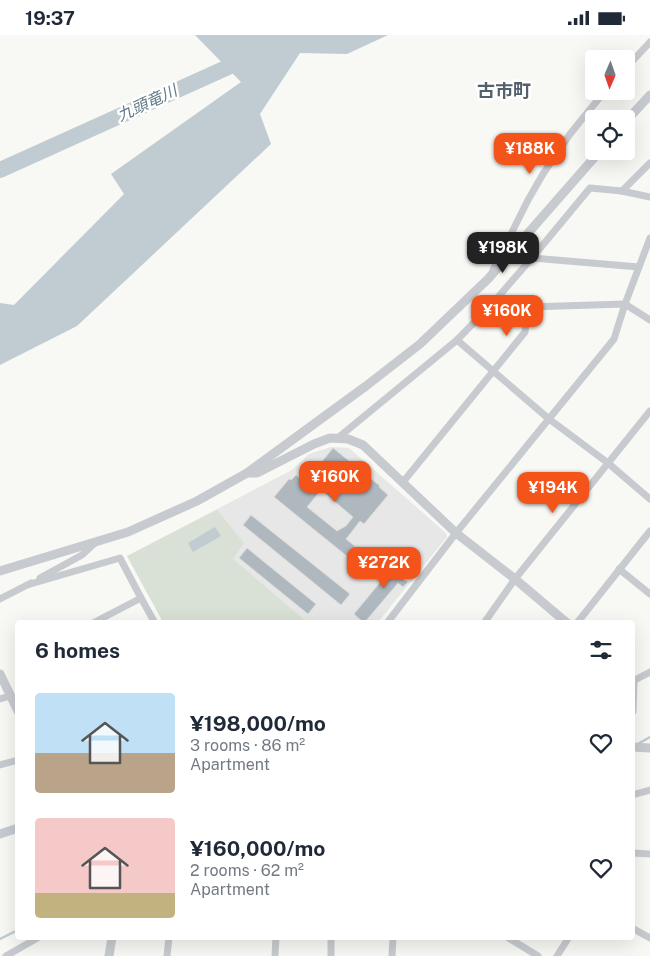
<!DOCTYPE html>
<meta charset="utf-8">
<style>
:root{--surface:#fff;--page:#f6f6f7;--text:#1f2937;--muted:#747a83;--accent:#f45419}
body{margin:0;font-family:"Public Sans","Noto Sans JP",sans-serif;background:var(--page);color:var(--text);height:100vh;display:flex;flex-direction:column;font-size:19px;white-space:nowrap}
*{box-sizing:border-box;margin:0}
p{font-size:16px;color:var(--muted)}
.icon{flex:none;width:28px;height:28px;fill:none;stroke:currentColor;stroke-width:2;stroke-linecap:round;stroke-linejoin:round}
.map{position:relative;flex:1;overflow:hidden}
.panel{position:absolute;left:15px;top:585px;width:620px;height:320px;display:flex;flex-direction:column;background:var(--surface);border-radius:5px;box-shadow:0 5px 20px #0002}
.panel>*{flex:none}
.needle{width:32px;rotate:182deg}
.controls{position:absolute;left:585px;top:15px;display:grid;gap:10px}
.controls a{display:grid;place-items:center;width:50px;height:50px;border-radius:5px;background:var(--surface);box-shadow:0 5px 20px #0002;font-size:25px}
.price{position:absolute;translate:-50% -42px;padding:0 11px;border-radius:10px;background:var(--accent);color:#fff;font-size:16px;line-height:32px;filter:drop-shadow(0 1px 2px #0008)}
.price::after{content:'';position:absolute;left:50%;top:30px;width:15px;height:11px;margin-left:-8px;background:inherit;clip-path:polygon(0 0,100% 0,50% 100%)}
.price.on{background:#222;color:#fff}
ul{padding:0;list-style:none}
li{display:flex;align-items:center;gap:15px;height:125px;padding:0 20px}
li span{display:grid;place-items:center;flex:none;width:140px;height:100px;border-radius:5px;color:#555}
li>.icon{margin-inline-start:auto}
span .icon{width:60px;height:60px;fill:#fffc;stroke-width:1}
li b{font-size:21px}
h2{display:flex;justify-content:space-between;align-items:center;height:60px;padding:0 20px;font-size:21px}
.status{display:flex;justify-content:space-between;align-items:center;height:35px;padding:0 25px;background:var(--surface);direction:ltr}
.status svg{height:14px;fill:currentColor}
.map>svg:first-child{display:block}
.built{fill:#e6e7e6}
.green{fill:#d9e0d5}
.water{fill:#c0ccd1}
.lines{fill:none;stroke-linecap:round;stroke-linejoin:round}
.stream{stroke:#c0ccd1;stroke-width:2.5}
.river{stroke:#c0ccd1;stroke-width:16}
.building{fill:#b0b8bf;stroke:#dadad7;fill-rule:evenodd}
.minor{stroke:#c7cbcf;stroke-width:7}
.tertiary{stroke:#c7cbcf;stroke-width:9}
.labels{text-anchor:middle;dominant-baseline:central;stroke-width:5;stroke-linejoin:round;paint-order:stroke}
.water-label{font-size:16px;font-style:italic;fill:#607984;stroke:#fff}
.quarter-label{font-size:18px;font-weight:bold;fill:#53616d;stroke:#fff}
</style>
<div class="status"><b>19:37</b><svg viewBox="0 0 49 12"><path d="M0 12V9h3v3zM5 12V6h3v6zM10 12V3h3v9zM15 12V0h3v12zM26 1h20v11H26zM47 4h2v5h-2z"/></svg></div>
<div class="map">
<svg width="650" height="921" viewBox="0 0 650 921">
<rect width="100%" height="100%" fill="#f8f8f5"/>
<polygon class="built" points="331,412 349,413 446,498 447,502 378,587 163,587 127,521 292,435 309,419"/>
<polygon class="green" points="217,475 244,508 233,524 307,587 163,587 127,521"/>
<g class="water">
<polygon points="195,0 388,0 347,19 300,18 260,79 271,109 77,291 0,330 0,268 14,270 124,159 111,139 241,47"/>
<polygon points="215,492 221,501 193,517 188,508"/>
</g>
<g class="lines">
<g class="stream">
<polyline points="636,710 650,702"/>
<polyline points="0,904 18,895"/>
</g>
<polyline class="river" points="0,135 246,24"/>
</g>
<g class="building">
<path d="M 333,413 L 380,451 L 379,452 L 388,460 L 364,489 L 360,486 L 346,504 L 357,513 L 358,511 L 379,528 L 369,539 L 274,462 L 289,444 L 291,445 L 296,440 L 301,444 L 303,441 L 307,445 ZM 321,455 L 353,482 L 346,491 L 337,496 L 307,472 Z"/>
<polygon points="251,480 350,559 341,570 243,490"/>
<polygon points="247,513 316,569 308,579 239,523"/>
<polygon points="401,522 412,531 402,543 408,547 403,552 398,548 364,588 354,579"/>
</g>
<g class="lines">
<g class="minor">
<polyline points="626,33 650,7"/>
<polyline points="622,156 650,128"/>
<polyline points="532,223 639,232"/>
<polyline points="493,235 528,165 543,139 570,99 605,56"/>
<polyline points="491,270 528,272 625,269 650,285"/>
<polyline points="457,305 549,384 608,428 650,464"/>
<polyline points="339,402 457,305 491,270 532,223 590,153 622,156 650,162"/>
<polyline points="403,447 525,297 528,272"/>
<polyline points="619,534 650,559"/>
<polyline points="40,543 82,520 96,507"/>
<polyline points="27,550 120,523 141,563"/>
<polyline points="0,564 31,548"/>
<polyline points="93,588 141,563 155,588"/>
<polyline points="387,588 456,498 614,304 625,269 650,203"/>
<polyline points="484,588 515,544 650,376"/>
<polyline points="577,588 650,496"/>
<polyline points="633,646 650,637"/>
<polyline points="0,664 10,661"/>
<polyline points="0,730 18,725"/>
<polyline points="632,760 650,755"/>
<polyline points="632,818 650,819"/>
<polyline points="632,893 650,903"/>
<polyline points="507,902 538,921"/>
<polyline points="6,921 39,902"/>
<polyline points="167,921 169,902"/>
<polyline points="275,921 276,902"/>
<polyline points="331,921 331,902"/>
<polyline points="392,921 393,902"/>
<polyline points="557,921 569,902"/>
</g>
<g class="tertiary">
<polyline points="626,86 650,60"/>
<polyline points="247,438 366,351 420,309 488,244 600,116"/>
<polyline points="0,536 128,497 197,466 247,438 257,438 314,409 330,403 348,404 363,410 456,498 515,544 567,588"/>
<polyline points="0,639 18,676"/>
<polyline points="632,645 633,646 632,676"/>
<polyline points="632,712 650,713"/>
<polyline points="0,799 18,793"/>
<polyline points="109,921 112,902"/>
</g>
</g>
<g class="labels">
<g class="water-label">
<text transform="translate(147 68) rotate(-25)">九頭竜川</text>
</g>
<g class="quarter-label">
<text x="504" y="55">古市町</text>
</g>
</g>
</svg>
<div class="controls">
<a><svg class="needle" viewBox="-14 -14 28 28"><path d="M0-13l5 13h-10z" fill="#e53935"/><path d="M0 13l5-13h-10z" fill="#747a83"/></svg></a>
<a><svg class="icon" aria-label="locate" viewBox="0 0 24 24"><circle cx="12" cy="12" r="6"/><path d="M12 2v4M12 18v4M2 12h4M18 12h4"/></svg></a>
</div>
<b class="price" style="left:530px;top:140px">¥188K</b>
<b class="price on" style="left:503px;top:239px">¥198K</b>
<b class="price" style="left:507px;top:302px">¥160K</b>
<b class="price" style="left:335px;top:468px">¥160K</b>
<b class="price" style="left:553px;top:479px">¥194K</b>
<b class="price" style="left:384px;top:554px">¥272K</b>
<section class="panel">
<h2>6 homes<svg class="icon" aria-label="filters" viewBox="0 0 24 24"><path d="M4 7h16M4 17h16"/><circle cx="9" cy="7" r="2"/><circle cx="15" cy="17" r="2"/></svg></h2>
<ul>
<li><span style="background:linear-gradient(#bfe0f5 60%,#b9a48a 0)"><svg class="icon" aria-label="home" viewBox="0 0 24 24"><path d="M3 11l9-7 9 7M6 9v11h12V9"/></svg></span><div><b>¥198,000/mo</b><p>3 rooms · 86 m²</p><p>Apartment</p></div><svg class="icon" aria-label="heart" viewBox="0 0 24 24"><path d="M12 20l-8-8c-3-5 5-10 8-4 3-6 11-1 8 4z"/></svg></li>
<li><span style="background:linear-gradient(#f6c9c9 75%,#c2b280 0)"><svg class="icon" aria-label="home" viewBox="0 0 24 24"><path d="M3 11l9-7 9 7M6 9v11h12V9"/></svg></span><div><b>¥160,000/mo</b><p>2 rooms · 62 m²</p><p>Apartment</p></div><svg class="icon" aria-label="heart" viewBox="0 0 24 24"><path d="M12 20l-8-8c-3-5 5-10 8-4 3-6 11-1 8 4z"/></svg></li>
</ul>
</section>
</div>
